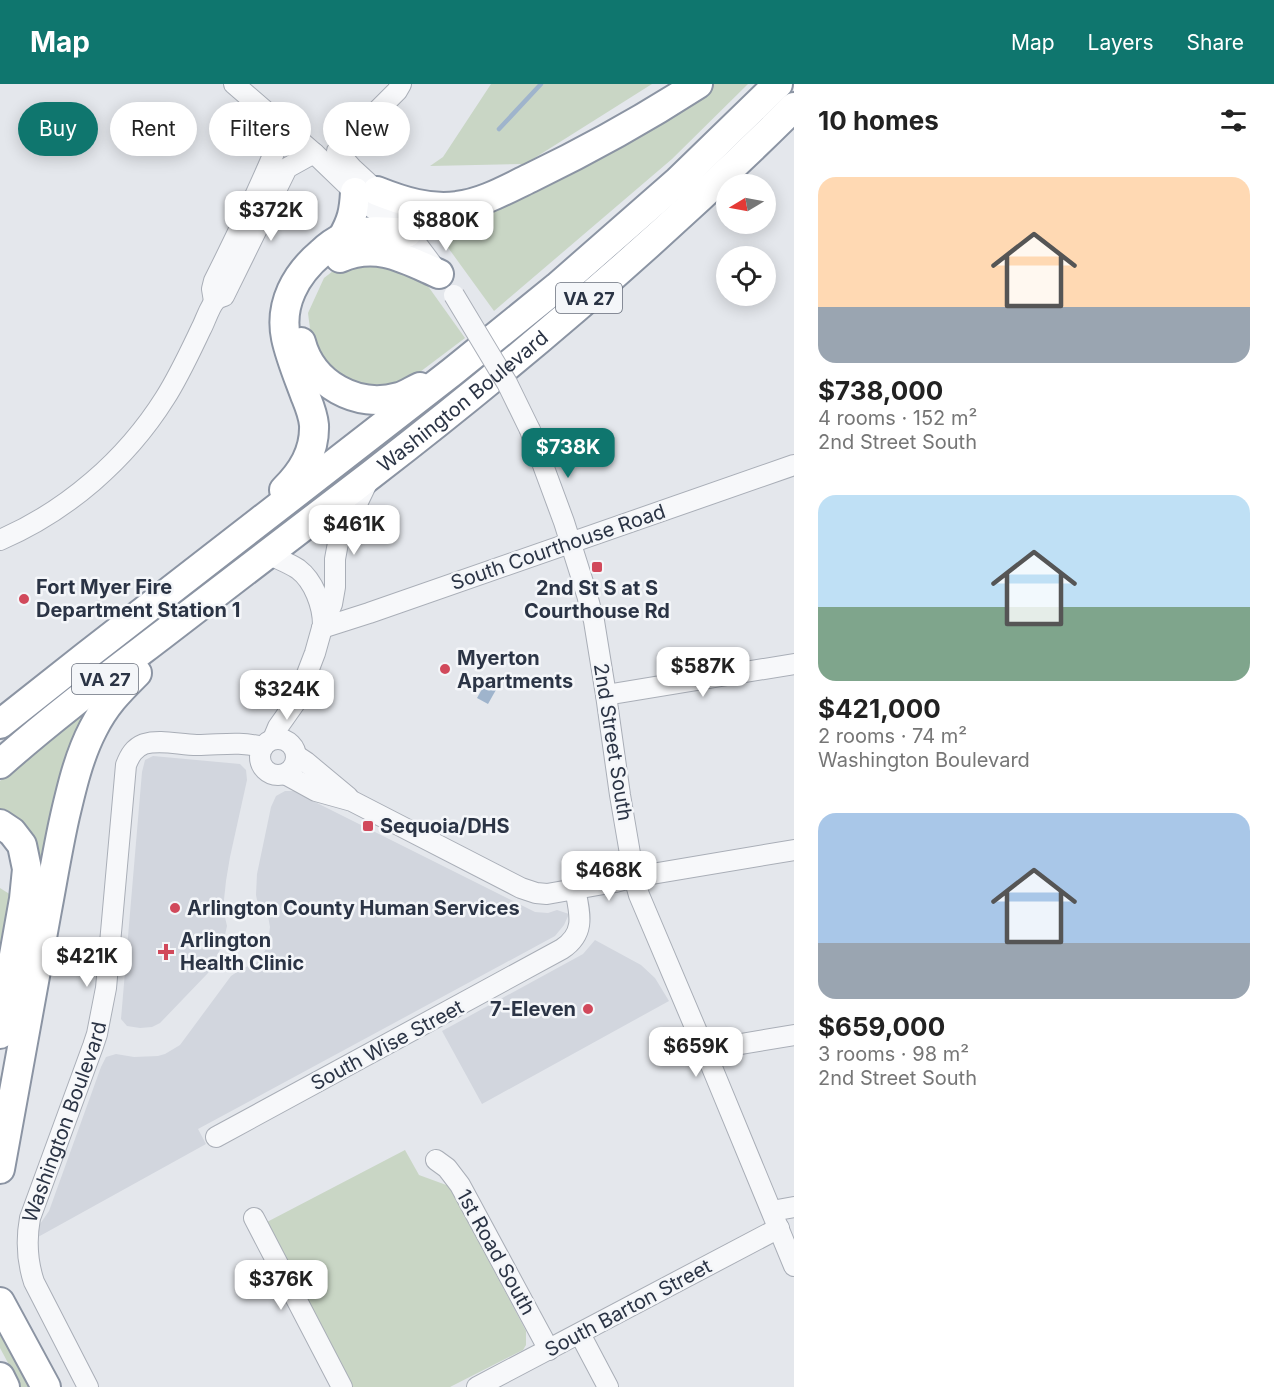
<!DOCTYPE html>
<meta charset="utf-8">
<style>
:root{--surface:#fff;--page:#f6f6f6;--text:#222;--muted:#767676;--accent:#0f766e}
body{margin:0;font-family:Inter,sans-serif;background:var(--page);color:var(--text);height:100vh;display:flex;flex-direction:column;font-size:22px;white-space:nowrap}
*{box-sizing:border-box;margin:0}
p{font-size:20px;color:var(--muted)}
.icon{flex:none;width:33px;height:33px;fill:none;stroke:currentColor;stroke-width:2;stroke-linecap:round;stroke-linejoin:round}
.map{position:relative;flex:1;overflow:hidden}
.details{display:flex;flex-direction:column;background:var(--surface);width:480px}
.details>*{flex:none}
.hud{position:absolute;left:18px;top:18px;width:570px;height:54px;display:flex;gap:12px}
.needle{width:39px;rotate:260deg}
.controls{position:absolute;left:716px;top:90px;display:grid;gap:12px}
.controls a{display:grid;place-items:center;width:60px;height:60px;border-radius:50%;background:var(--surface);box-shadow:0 3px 15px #0003;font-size:30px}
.price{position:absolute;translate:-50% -51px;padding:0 14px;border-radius:12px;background:#fff;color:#222;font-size:20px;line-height:39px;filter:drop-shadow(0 2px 3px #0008)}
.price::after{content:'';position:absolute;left:50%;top:36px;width:18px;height:14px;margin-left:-9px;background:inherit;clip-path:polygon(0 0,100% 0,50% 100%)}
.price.selected{background:var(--accent);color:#fff}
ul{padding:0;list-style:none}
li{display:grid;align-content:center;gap:12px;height:318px;padding:0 24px}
li span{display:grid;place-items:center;height:186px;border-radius:18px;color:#555}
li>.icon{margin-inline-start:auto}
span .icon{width:108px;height:108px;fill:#fffc;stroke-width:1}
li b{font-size:26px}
h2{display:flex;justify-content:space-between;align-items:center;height:72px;padding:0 24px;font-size:26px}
.chip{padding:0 21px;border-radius:27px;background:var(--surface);box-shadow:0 3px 15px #0003;font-size:21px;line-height:54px}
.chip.selected{background:var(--accent);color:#fff}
header{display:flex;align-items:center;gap:36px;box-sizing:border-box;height:84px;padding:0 30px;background:var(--accent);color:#fff}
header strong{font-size:28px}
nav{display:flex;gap:33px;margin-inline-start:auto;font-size:21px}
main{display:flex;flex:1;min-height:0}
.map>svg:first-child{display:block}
.built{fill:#d2d6de}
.green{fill:#c9d6c5}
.water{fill:#9fb4cc}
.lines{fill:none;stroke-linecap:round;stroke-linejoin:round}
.stream{stroke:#9fb4cc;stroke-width:4.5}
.minor-casing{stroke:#a9aeb7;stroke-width:22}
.highway-casing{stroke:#8b94a3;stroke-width:32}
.minor{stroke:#f7f8fa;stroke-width:20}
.highway{stroke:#fff;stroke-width:28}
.minor-bridge-casing{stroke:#a9aeb7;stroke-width:22;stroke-linecap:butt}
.minor-bridge{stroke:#f7f8fa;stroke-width:20}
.poi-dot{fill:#d1495b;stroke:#f4f6f9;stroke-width:2}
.labels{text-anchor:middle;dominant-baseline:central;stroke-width:5;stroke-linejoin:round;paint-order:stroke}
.shield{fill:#f4f6f9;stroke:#676e7b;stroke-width:1.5}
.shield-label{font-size:18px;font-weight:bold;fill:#2b3445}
.street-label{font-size:20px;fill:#2b3445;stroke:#f4f6f9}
.poi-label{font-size:20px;font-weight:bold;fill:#2b3445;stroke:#f4f6f9;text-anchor:start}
</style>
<header>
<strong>Map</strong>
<nav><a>Map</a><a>Layers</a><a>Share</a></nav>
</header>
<main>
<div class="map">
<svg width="794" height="1303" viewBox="0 0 794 1303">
<rect width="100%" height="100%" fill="#e4e7ec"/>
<g class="built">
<polygon points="153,672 240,680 246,686 247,696 230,773 226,797 223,825 227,842 223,860 208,889 160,939 152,943 140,944 127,942 121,935 142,688 145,676"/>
<polygon points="285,707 293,707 535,828 548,829 557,826 569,830 564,841 555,852 198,1045 206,1060 38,1153 40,1140 49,1127 101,983 106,973 116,970 134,973 158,972 165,970 180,961 231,892 243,884 255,880 259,876 266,865 268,858 270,843 268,832 257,816 256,811 257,790 271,723 276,712"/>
<polygon points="595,856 641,881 655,894 669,917 482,1020 442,947 583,870"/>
</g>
<g class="green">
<polygon points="491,0 652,0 525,80 430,82 443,73"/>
<polygon points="707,0 748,0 672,75 494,227 436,147 414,123 449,132"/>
<polygon points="383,172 420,191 465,254 404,300 370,306 338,294 313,268 308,229 324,194 346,177"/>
<polygon points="89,619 0,1044 0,995 4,981 37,778 0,730 0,697 32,667"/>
<polygon points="0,804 11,811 0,873"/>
<polygon points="405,1066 419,1091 449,1102 526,1247 526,1261 523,1266 450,1303 353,1303 267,1138"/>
<polygon points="0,1237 36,1303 21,1303 0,1264"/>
</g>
<polygon class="water" points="490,591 501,597 488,620 477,614"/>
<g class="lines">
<polyline class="stream" points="499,45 541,0"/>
<defs>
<g id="minor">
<polyline points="234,0 314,69 368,121 393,138"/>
<polyline points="401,0 397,7 337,67 352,84 377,107 437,187"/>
<path d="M 214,217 L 212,205 L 214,197 C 239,147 264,96 284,44"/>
<polyline points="530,346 564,438 587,511 594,537 606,611 620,711 634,793 639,811 706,969 794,1182"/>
<path d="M 0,456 C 67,427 126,376 165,314 C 179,292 190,268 201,245 C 205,238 210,221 216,216 C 218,214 221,213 224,212 L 287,84 L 314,69"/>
<path d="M 268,470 C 278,475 289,479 298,485 C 314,497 323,522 323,541"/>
<polyline points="322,544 369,529 794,381"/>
<polyline points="606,611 794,580"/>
<circle cx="278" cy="673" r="18"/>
<polyline points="273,655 278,643 297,616 315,569 322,544 332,520 335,503 335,475 338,459 369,395"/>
<polyline points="297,672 306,678 348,713"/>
<polyline points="285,690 316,707 352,717 521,804 536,809 547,810 615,798 634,793 794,766"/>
<polyline points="706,969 723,963 794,951"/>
<path d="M 216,1053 L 562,865 C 586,849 580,830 575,805"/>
<polyline points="436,1076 447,1084 460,1101 549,1266"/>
<polyline points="772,1127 794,1123"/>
<polyline points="254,1134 342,1303"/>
<polyline points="580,1250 608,1303"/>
<path id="s1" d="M 88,1303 L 34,1198 C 27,1177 26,1156 30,1134 L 93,962 L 97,950 L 106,904 L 126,681 C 130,671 134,664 144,660 C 161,655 180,661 197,661 C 221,661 238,657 263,663"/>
<polyline points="477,1303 779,1144"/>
</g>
<g id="highway">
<path d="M 377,107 C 402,117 430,126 457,122 C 483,119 507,105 530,94 C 588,66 644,35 698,0"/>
<path d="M 342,154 C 352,137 354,127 355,108"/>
<path d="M 340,174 C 377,158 405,175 439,190"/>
<path d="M 301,258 C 312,300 357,325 399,313 C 406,311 413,306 420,303"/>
<path d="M 284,406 C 302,388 315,368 314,341 C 313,330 309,321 305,311 C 298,292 290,273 286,254 C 279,220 296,190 321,169 C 327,163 335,157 344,153 C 364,145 386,147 407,149"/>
<polyline points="0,640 86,572 452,288 557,203 678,97 778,0"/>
<path id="s2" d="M 0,680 C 52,634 107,593 162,551 C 232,498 302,444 372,390 C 520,276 661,155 794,23"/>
<polyline points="0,740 12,748 22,761 27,785 24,815 0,950"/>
<path d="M 0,1085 C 16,999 31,912 47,826 C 53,794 58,763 65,732 C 72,702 79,672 93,645 C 105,621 118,608 137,589"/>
<polyline points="0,1218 46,1303"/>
<polyline points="0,1293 5,1303"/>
</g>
</defs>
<use href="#minor" class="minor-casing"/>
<use href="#highway" class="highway-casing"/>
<use href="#minor" class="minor"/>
<use href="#highway" class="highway"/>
<defs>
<polyline id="minor-bridge" points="454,211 507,299 530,346"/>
</defs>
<use href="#minor-bridge" class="minor-bridge-casing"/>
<use href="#minor-bridge" class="minor-bridge"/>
</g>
<g class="poi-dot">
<rect x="591" y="477" width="12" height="12" rx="3"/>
<circle cx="24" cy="515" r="6"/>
<circle cx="445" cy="585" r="6"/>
<rect x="362" y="736" width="12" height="12" rx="3"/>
<circle cx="175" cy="824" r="6"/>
<path d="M163 859h6v6h6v6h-6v6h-6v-6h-6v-6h6z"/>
<circle cx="588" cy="925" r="6"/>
</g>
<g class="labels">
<g class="shield">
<rect x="556" y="199" width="66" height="30" rx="4.5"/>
<rect x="72" y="580" width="66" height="30" rx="4.5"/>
</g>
<g class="shield-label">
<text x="589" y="214">VA 27</text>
<text x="105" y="595">VA 27</text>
</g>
<g class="street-label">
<text stroke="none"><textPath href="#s2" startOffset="588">Washington Boulevard</textPath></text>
<text transform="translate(558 463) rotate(-19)">South Courthouse Road</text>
<text transform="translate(613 658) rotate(81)">2nd Street South</text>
<text transform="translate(387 961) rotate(-28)">South Wise Street</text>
<text stroke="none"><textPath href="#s1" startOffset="285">Washington Boulevard</textPath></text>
<text transform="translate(496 1168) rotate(61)">1st Road South</text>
<text transform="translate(628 1224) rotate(-28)">South Barton Street</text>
</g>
<g class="poi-label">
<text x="36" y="503">Fort Myer Fire<tspan x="36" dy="23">Department Station 1</tspan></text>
<text x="597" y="504" text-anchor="middle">2nd St S at S<tspan x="597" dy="23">Courthouse Rd</tspan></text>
<text x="457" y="574">Myerton<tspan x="457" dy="23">Apartments</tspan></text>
<text x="380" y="742">Sequoia/DHS</text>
<text x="187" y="824">Arlington County Human Services</text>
<text x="180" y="856">Arlington<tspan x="180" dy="23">Health Clinic</tspan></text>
<text x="576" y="925" text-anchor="end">7-Eleven</text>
</g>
</g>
</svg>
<div class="controls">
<a><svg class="needle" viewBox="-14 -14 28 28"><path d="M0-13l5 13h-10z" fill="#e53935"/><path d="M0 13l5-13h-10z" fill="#767676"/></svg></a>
<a><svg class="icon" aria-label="locate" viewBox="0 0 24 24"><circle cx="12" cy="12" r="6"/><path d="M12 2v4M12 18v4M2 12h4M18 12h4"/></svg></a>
</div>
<b class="price" style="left:271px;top:158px">$372K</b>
<b class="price" style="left:446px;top:168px">$880K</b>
<b class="price selected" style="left:568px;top:395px">$738K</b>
<b class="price" style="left:354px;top:472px">$461K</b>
<b class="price" style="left:703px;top:614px">$587K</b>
<b class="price" style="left:287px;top:637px">$324K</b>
<b class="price" style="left:609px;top:818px">$468K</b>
<b class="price" style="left:87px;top:904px">$421K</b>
<b class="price" style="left:696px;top:994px">$659K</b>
<b class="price" style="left:281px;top:1227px">$376K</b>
<div class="hud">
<a class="chip selected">Buy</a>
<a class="chip">Rent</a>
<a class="chip">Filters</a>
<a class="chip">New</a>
</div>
</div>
<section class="details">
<h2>10 homes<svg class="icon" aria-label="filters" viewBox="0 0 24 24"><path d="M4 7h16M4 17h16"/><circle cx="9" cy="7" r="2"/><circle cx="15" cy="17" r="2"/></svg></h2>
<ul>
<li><span style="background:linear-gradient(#ffd9b3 70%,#9aa5b1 0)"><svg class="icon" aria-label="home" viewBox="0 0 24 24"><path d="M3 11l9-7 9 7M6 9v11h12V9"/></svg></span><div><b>$738,000</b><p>4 rooms · 152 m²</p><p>2nd Street South</p></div></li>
<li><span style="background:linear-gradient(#bfe0f5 60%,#7fa58c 0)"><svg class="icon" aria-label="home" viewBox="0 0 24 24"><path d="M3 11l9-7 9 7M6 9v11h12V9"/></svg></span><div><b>$421,000</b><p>2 rooms · 74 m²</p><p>Washington Boulevard</p></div></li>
<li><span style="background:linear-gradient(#a9c7e8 70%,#9aa5b1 0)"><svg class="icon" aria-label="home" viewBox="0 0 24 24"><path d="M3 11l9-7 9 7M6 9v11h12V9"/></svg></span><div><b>$659,000</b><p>3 rooms · 98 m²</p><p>2nd Street South</p></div></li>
</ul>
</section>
</main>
